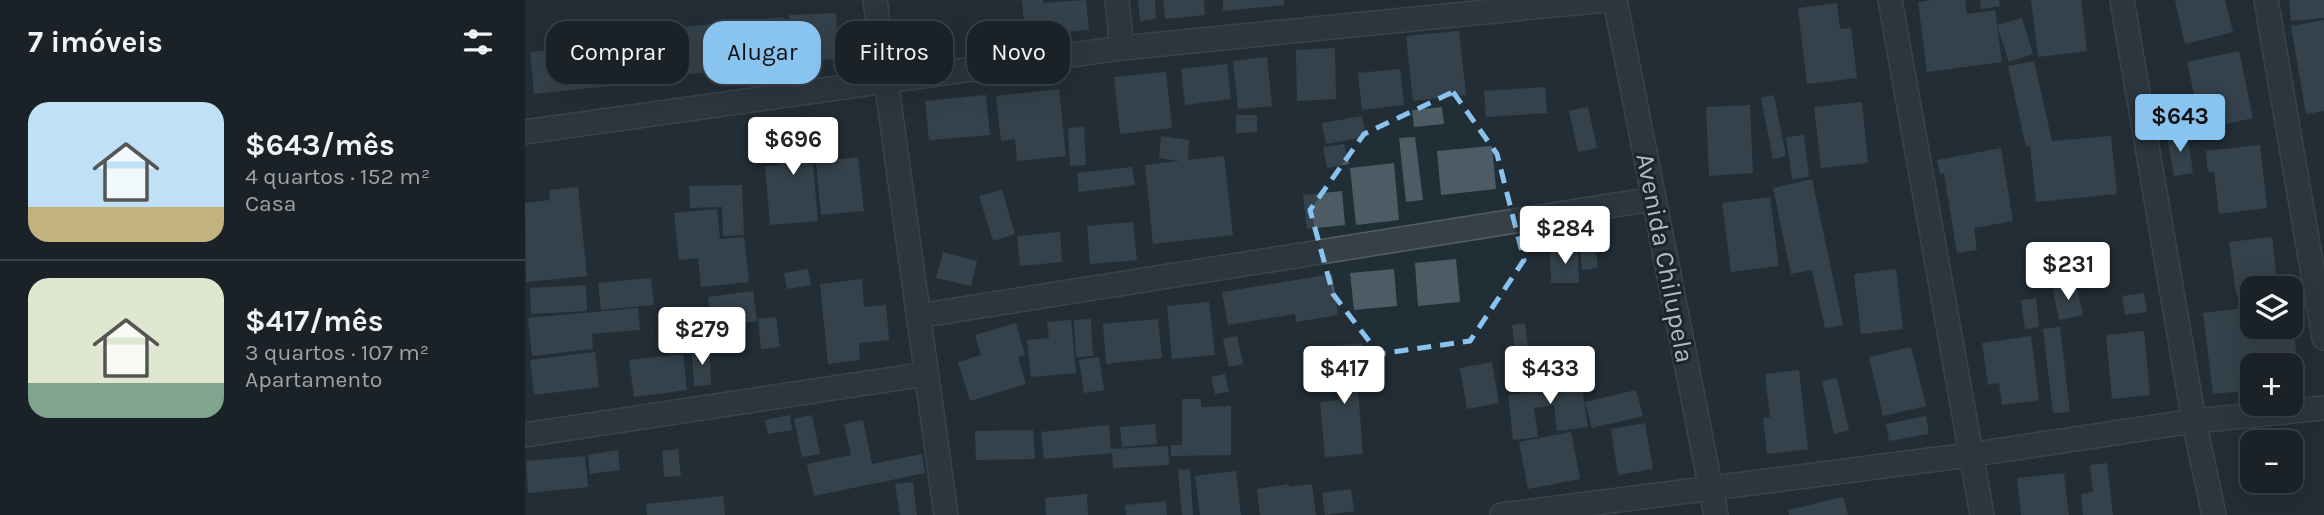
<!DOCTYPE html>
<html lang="pt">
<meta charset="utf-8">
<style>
:root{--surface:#1a2228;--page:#272f34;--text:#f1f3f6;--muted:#9fa4a8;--line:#383f45;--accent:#89c3ef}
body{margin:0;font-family:Karla,sans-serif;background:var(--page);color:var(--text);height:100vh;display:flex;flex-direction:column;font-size:26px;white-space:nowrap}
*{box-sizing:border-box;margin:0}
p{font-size:23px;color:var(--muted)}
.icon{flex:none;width:38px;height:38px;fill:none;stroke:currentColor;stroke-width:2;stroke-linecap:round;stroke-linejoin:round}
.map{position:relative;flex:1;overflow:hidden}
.drawer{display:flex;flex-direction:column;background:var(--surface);width:525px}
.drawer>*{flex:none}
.banner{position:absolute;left:21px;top:21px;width:665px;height:63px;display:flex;gap:14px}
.fabs{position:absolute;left:1715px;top:276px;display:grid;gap:14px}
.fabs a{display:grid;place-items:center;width:63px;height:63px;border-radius:14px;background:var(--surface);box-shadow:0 7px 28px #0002,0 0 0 2px var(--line);font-size:35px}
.price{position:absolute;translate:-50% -60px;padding:0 16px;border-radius:7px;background:#fff;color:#222;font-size:23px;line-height:46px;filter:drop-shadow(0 2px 4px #0008)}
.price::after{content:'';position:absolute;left:50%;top:42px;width:21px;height:16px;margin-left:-10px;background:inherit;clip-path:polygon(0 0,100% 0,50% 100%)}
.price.selected{background:var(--accent);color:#111}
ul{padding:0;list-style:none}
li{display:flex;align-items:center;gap:21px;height:175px;padding:0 28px}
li+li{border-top:2px solid var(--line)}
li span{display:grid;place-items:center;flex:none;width:196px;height:140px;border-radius:21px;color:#555}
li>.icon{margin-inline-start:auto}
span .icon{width:84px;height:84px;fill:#fffc;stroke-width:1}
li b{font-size:30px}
h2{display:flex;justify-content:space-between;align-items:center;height:84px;padding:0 28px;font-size:30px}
.tag{padding:0 24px;border-radius:21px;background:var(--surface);box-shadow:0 7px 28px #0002,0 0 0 2px var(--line);font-size:24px;line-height:63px}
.tag.selected{background:var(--accent);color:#111}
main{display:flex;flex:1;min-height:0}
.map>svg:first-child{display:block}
.building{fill:#4d5b65}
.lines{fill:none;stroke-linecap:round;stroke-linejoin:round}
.minor-casing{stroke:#535e64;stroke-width:26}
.minor{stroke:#354047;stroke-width:23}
.marked{fill:none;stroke:#89c3ef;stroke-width:5;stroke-dasharray:14 9;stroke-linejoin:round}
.labels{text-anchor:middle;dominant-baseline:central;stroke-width:6;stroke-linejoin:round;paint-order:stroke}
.street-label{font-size:26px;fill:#b0bbc3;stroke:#1b252b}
</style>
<main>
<section class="drawer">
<h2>7 imóveis<svg class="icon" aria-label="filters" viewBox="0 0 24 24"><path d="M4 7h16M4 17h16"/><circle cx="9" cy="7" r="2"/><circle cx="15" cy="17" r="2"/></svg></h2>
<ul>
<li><span style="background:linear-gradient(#bfe0f5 75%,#c2b280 0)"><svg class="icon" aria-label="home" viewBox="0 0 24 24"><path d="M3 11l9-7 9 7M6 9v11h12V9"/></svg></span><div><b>$643/mês</b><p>4 quartos · 152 m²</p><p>Casa</p></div></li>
<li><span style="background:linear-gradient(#dfe7d0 75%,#7fa58c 0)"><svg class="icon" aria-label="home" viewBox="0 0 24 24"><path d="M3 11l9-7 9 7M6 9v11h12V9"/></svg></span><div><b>$417/mês</b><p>3 quartos · 107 m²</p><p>Apartamento</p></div></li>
</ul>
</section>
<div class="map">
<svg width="1799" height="515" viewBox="0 0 1799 515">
<rect width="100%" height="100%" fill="#222e36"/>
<g class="building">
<polygon points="497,0 518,0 518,3 561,0 564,30 500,35"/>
<polygon points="613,0 630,0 631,19 615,21"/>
<polygon points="638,0 679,0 680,15 640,19"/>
<polygon points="698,0 759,0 759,5 698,11"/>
<polygon points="1406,0 1440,0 1442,14 1470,10 1477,62 1402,72 1393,2"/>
<polygon points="1455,0 1474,0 1475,6 1456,9"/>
<polygon points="1506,0 1556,0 1562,51 1513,57"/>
<polygon points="1650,0 1700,0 1708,32 1660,44"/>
<polygon points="1764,0 1799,0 1799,18 1766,21"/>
<polygon points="1312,3 1315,29 1326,28 1332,78 1282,84 1273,8"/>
<polygon points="311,13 313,59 266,62 264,15"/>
<polygon points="258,17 264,64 154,75 149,28"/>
<polygon points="1497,18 1508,54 1484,62 1472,25"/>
<polygon points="1799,20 1799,111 1781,114 1766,26"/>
<polygon points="934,31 941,95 888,101 881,36"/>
<polygon points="148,37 152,79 9,94 5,52"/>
<polygon points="810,48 811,99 772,101 771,50"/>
<polygon points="1714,51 1728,118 1677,129 1662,62"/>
<polygon points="742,57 747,106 713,109 708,61"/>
<polygon points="1509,61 1527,141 1586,136 1592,194 1511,202 1505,146 1501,147 1483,66"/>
<polygon points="702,64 706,99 660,105 656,69"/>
<polygon points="875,69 879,105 837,110 833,73"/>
<polygon points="641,72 647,128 595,134 589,77"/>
<polygon points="1020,87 1022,113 961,117 959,91"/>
<polygon points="534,89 541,156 492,161 490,139 476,141 471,96"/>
<polygon points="461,95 465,135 404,140 400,101"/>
<polygon points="1249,95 1261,156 1248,159 1236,98"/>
<polygon points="1337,102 1343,163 1296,168 1289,107"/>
<polygon points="1225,105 1228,173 1184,176 1181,107"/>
<polygon points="917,107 919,124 889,127 887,110"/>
<polygon points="1063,107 1072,148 1053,152 1044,111"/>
<polygon points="711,115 732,115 732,132 711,133"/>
<polygon points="837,116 841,137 801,144 797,123"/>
<polygon points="284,120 293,221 245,225 240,166 255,165 252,123"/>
<polygon points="559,127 561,165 545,166 543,128"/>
<polygon points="1662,132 1668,173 1649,176 1642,135"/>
<polygon points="1279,135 1284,177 1267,179 1261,137"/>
<polygon points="636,136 664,140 663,160 699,156 708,235 628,244 620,165 655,161 634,158"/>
<polygon points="890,137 898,200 881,202 874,138"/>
<polygon points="819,144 824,164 802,168 798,147"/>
<polygon points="1735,145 1742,208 1694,214 1689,172 1683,172 1681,151"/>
<polygon points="967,146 971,189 916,195 912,151"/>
<polygon points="1476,148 1488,221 1449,228 1452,250 1432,253 1419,173 1415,174 1412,160"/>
<polygon points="333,157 339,211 296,215 291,162"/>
<polygon points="869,163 874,220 831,225 825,168"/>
<polygon points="607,167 610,185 554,192 552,173"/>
<polygon points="1287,179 1318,325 1300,328 1287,270 1266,274 1248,188"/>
<polygon points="217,185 219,235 198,236 197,207 165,208 164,186"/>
<polygon points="53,187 62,276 1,282 0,203 25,200 24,190"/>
<polygon points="477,190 490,234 468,241 454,196"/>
<polygon points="817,191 820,225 782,229 778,195"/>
<polygon points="1245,197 1254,266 1206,272 1197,203"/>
<polygon points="192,209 195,239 219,237 224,282 176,287 173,258 154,260 149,213"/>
<polygon points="608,222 612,260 565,264 562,226"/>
<polygon points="535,232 537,262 495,266 492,236"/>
<polygon points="1069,234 1073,268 1057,270 1054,235"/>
<polygon points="1747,237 1753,289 1727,289 1727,292 1711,294 1704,242"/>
<polygon points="1053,249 1054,283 1026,283 1025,250"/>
<polygon points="418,252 452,261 446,286 411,278"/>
<polygon points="931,259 935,302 893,306 890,263"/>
<polygon points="283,269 286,285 262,289 259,273"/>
<polygon points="869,269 872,306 829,310 825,273"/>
<polygon points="1371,269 1378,329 1336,334 1329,274"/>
<polygon points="807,274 813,315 771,322 770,314 703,325 697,292"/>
<polygon points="126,278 129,305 76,310 73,283"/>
<polygon points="337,279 339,307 361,305 364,340 334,343 335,360 303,364 295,284"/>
<polygon points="61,285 62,311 6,314 5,288"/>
<polygon points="1551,285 1558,315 1534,320 1528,289"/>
<polygon points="228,291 232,321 186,327 183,297"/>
<polygon points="1619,293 1622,312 1600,315 1597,296"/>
<polygon points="1511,298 1514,327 1500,329 1496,300"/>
<polygon points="684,302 690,355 647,359 642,306"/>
<polygon points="1727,307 1727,327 1766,327 1767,318 1775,384 1766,385 1766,366 1727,366 1727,390 1688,394 1678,313"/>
<polygon points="113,308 115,330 67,334 68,349 7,356 3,318"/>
<polygon points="251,317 255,347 236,349 233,319"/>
<polygon points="566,319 568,356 551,357 549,320"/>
<polygon points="633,319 637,358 581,364 578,324"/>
<polygon points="546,320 551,373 506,377 502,340 524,338 522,322"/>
<polygon points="491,323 500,355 493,357 501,384 445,401 433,362 456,355 450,335"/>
<polygon points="1000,323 1005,361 991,362 987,325"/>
<polygon points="1535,327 1545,412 1528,413 1518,329"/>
<polygon points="1619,331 1625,395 1587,399 1581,335"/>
<polygon points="712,336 718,364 704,367 698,339"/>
<polygon points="1506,336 1514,400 1477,405 1474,383 1463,385 1457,343"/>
<polygon points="837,343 838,364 831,365 838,454 800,457 795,402 814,400 809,346"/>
<polygon points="1386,347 1401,406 1358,416 1344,357"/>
<polygon points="185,349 186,385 169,386 167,350"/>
<polygon points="70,352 74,387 9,395 5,360"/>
<polygon points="158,354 162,390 109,397 104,360"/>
<polygon points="574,357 579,390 559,393 554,360"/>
<polygon points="967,362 974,403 942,409 935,368"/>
<polygon points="1054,367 1063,427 1032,431 1029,405 1009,408 1013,437 988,440 983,395 1036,388 1034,369"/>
<polygon points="1274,370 1283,449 1242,454 1238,418 1245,417 1240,374"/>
<polygon points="700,374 704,392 690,394 686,377"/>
<polygon points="1312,378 1324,430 1309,434 1297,381"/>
<polygon points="1111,390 1118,416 1067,428 1060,402"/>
<polygon points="657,399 676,399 676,407 706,406 706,455 646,456 646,445 657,445"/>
<polygon points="265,415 267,430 243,434 240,420"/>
<polygon points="287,415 295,454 277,457 269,419"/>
<polygon points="1401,416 1404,434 1364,441 1361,424"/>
<polygon points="338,420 347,464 397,454 400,473 289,496 282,464 326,455 319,424"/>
<polygon points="1120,423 1128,469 1093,475 1086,429"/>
<polygon points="630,424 632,444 597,447 595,427"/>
<polygon points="584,425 586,449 643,446 644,465 588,468 587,453 519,459 516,432"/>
<polygon points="508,430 510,459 451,460 450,431"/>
<polygon points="1046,432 1055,479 1003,489 994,442"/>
<polygon points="153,449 156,476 139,477 137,451"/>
<polygon points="93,450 95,470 65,474 63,455"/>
<polygon points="60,456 63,487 3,493 1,461"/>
<polygon points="1582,463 1588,515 1558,515 1556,494 1568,492 1565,465"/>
<polygon points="665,469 668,515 657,515 653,470"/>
<polygon points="711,471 716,515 675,515 670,476"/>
<polygon points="1539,473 1544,515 1496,515 1492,478"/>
<polygon points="388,482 392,515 375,515 370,484"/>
<polygon points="764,484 764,487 787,484 791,515 735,515 732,489"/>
<polygon points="826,489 829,511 800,515 797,493"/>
<polygon points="562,494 563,515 521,515 520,498"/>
<polygon points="198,496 200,515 122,515 121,504"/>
<polygon points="1318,497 1323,515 1264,515 1263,510"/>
<polygon points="641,501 642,515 601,515 600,505"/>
</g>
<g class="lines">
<defs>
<g id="minor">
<polyline points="350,0 421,515"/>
<polyline points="592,0 597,48"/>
<polyline points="1090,0 1191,515"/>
<polyline points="1365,0 1457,515"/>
<polyline points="1597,0 1669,421 1689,515"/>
<polyline points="1741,0 1799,338"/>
<polyline points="0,132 597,48 1080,0"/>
<polyline points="393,316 1128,199"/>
<polyline points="0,435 401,374"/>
<polyline points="977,515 1444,455 1669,421 1799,408"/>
</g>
</defs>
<use href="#minor" class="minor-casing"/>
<use href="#minor" class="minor"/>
</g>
<path d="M0 0H1799V515H0ZM 928,92 L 972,154 L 999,260 L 945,341 L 854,354 L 808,294 L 785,210 L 839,134 Z" fill="#222e36" fill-opacity=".55" fill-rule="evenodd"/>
<path class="marked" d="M 928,92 L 972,154 L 999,260 L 945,341 L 854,354 L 808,294 L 785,210 L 839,134 Z"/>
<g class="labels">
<g class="street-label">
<text transform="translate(1140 258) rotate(79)">Avenida Chilupela</text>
</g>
</g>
</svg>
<div class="fabs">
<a><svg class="icon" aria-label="layers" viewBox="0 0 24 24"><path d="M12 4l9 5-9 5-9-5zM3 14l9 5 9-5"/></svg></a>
<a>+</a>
<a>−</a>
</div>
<b class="price selected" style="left:1655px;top:154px">$643</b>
<b class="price" style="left:268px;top:177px">$696</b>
<b class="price" style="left:1040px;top:266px">$284</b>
<b class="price" style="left:1543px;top:302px">$231</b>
<b class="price" style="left:177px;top:367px">$279</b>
<b class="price" style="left:819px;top:406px">$417</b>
<b class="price" style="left:1025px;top:406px">$433</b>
<div class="banner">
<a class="tag">Comprar</a>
<a class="tag selected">Alugar</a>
<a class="tag">Filtros</a>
<a class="tag">Novo</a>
</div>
</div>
</main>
